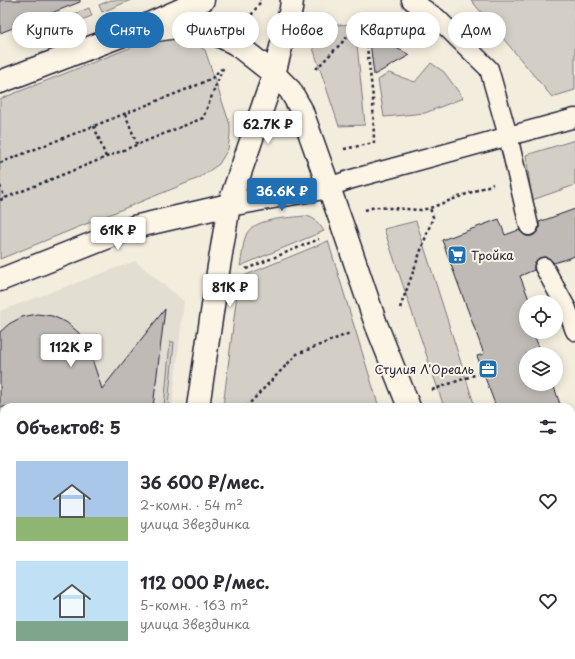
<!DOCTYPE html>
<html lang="ru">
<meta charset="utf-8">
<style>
:root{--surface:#fff;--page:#f2f2f3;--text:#2b2b33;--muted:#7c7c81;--accent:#1f6fb2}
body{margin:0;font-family:"Playpen Sans",sans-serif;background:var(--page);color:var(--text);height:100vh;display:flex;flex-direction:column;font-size:15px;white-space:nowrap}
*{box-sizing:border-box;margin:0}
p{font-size:13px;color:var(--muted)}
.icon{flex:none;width:22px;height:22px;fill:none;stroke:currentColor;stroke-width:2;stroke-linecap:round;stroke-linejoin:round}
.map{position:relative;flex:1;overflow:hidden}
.panel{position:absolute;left:0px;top:403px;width:575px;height:256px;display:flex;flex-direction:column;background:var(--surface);border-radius:12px 12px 0 0;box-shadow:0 2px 10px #0003}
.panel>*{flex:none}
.guide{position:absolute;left:12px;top:12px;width:551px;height:36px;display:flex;gap:8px}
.fabs{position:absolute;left:519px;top:295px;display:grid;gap:8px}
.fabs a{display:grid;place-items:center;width:44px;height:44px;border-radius:50%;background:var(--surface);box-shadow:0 2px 10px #0003;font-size:20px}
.price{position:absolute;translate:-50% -34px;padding:0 9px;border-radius:4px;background:#fff;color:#222;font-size:13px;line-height:26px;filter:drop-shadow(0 1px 2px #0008)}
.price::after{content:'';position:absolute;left:50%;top:24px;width:12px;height:9px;margin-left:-6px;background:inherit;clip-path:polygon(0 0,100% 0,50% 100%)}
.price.on{background:var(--accent);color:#fff}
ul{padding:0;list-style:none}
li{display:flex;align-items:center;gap:12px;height:100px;padding:0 16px}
li span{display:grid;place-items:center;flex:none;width:112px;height:80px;border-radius:0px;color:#555}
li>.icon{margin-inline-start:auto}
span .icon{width:48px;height:48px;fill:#fffc;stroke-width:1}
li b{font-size:17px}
h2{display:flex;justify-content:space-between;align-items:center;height:48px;padding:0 16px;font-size:17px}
.pill{padding:0 14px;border-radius:18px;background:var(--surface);box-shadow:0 2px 10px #0003;font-size:14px;line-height:36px}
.pill.on{background:var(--accent);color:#fff}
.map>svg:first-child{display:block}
.built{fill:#e3ded2}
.green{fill:#d4cfc6;stroke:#7b7880}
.building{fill:#bfbab6;stroke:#22223b}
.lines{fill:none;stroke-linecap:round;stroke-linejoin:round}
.lane-casing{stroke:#22223b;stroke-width:21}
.street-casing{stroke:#22223b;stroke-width:25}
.secondary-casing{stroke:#22223b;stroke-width:25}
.path{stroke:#22223b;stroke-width:2.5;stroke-dasharray:3 3;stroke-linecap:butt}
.lane{stroke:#fcf5e5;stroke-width:18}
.street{stroke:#fcf5e5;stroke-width:22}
.secondary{stroke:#fcf5e5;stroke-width:22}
.labels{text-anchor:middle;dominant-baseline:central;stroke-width:4;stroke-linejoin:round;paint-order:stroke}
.poi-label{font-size:12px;fill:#22223b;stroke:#fcf5e5;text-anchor:start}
</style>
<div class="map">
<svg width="575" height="659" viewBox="0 0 575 659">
<rect width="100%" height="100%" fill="#f3edde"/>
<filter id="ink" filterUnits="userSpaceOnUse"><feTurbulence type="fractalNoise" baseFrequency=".025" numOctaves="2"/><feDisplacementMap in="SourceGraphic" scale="8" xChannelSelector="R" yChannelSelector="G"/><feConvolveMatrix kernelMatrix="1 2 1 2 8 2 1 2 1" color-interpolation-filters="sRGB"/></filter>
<g filter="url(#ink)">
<polygon class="built" points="135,261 184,301 172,407 4,407 4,655 0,659 0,311"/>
<g class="green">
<polygon points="111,0 131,0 102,12 99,5"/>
<polygon points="471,0 575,0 575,90 552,97"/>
<path d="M 89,8 L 92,16 L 65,26 L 60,39 L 56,43 C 49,44 37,44 33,38 C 32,37 31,34 30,32 Z"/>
<polygon points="355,24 365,125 339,126 312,45 318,26"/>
<polygon points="160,36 175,36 191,41 205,50 230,125 230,135 228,149 219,164 199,178 0,259 0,99"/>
<polygon points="431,63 444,72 463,98 425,113 384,117 378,80 389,73 415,82"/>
<polygon points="575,140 575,185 532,200 526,155"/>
<path d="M 305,216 C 315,217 319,224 324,231 L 240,266 C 242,258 243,240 247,233 C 256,218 289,218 305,216 Z"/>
<polygon points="416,221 475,407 444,407 384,229"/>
<polygon points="328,241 378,404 377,407 223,407 239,278"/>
<polygon points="170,342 174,342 168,407 164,407"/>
<polygon points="528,655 553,655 554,659 529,659"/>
</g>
<g class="building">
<polygon points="0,0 80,0 80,2 0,33"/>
<polygon points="369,34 410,55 374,75"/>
<polygon points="575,209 575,256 554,263 549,258 545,257 539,258 535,262 534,266 534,270 520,276 530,302 526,302 526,332 541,332 534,335 542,354 526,354 526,384 553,384 561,407 496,407 477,356 484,354 442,240 499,219 505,235 519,230 522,233 526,236 532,236 536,233 539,229 539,222"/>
<polygon points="165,309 153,407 0,407 0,332 9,324 22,317 37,314 52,316 66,322 78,332 87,344 102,389"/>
</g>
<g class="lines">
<defs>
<g id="lane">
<polyline points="411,0 437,18 489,69 508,136 529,226"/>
<polyline points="329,187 352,179 575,118"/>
<polyline points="544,267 567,309 575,331"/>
<polyline points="3,659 14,655"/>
</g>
<g id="street">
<polyline points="198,407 218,272 229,205"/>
<polyline points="200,655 201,659"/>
</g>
<g id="secondary">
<polyline points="149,24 203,0"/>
<polyline points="0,82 123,35 183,26 210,31 236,44 274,74 290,90 301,109 344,230 376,324 409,407"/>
<polyline points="229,205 274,74 291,9 292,0"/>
<polyline points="0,280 134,227 229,205 329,187"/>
<polyline points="494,655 495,659"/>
</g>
</defs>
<use href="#lane" class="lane-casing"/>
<use href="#street" class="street-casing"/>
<use href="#secondary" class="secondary-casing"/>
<g class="path">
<polyline points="248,20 261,1 260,0"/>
<polyline points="316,69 363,21"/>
<polyline points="125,114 137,144"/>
<polyline points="94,126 106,157"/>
<polyline points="344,149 374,143 373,98 364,21"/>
<polyline points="0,163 200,84 212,78 221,69"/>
<polyline points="0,186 5,198"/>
<polyline points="0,200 203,118 223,68"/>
<polyline points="365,210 375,207 421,210 430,208 493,184"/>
<polyline points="246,269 319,239"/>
<polyline points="400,308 433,217 430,208"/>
<polyline points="432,390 483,372"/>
<polyline points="246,407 297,354 350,333"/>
<polyline points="443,655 444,659"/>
<polyline points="323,659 324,655"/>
</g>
<use href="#lane" class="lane"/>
<use href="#street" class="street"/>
<use href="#secondary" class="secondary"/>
</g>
</g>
<defs>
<symbol id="supermarket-square" viewBox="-11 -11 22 22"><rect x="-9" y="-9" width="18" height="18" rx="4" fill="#1f6fb2" stroke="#fcf5e5"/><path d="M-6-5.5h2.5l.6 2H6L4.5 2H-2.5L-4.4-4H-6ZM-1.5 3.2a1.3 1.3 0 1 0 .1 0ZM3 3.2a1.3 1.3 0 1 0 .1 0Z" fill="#fff"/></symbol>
<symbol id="office-square" viewBox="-11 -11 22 22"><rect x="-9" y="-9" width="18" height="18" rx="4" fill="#1f6fb2" stroke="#fcf5e5"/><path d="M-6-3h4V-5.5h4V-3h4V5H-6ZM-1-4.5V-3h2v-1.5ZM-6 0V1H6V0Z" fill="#fff"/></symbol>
</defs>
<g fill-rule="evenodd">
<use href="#supermarket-square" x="446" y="244" width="22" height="22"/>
<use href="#office-square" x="477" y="358" width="22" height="22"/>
</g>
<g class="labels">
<g class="poi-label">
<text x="471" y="255">Тройка</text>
<text x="474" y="369" text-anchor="end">Стулия Л'Ореаль</text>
</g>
</g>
</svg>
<div class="fabs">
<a><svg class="icon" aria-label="locate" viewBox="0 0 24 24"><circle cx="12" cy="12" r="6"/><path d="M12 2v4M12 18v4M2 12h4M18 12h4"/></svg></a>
<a><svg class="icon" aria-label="layers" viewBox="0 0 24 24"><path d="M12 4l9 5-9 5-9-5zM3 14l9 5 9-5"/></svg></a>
</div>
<b class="price" style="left:268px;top:145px">62.7K ₽</b>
<b class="price on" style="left:282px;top:212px">36.6K ₽</b>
<b class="price" style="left:118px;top:251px">61K ₽</b>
<b class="price" style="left:230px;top:308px">81K ₽</b>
<b class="price" style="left:71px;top:368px">112K ₽</b>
<div class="guide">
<a class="pill">Купить</a>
<a class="pill on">Снять</a>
<a class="pill">Фильтры</a>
<a class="pill">Новое</a>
<a class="pill">Квартира</a>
<a class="pill">Дом</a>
</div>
<section class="panel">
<h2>Объектов: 5<svg class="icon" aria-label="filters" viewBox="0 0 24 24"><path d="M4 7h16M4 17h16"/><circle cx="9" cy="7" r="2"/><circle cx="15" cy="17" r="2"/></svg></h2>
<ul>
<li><span style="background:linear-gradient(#a9c7e8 70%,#8fb573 0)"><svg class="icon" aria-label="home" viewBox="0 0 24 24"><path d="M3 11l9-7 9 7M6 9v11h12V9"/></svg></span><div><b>36 600 ₽/мес.</b><p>2-комн. · 54 m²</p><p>улица Звездинка</p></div><svg class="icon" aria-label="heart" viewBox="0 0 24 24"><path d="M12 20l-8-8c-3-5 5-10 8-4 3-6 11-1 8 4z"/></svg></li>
<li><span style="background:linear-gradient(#bfe0f5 75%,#7fa58c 0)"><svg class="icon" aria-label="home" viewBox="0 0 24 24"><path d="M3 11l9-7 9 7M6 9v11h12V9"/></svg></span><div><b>112 000 ₽/мес.</b><p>5-комн. · 163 m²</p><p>улица Звездинка</p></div><svg class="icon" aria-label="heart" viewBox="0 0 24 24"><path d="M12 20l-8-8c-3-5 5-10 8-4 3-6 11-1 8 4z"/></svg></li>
</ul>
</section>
</div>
